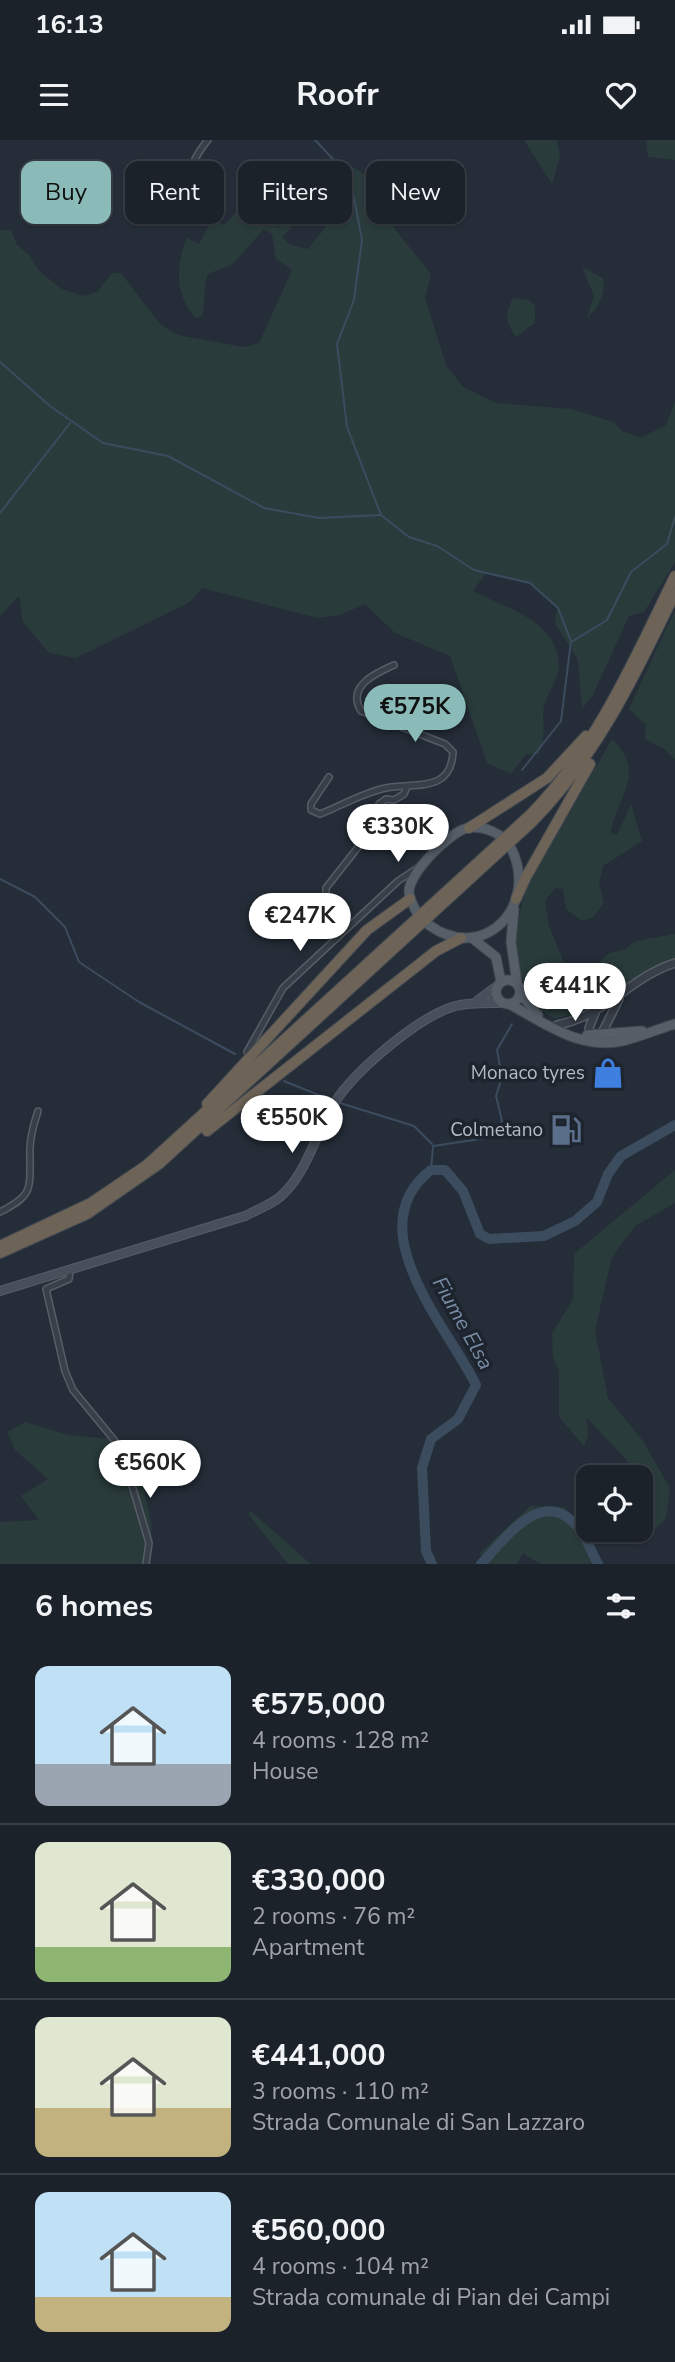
<!DOCTYPE html>
<meta charset="utf-8">
<style>
:root{--surface:#1c222a;--page:#292f36;--text:#f1f3f6;--muted:#a0a4a8;--line:#3a3f47;--accent:#8bbbb9}
body{margin:0;font-family:"Nunito Sans",sans-serif;background:var(--page);color:var(--text);height:100vh;display:flex;flex-direction:column;font-size:26px;white-space:nowrap}
*{box-sizing:border-box;margin:0}
p{font-size:23px;color:var(--muted)}
.icon{flex:none;width:38px;height:38px;fill:none;stroke:currentColor;stroke-width:2;stroke-linecap:round;stroke-linejoin:round}
.map{position:relative;height:1424px;overflow:hidden}
.side{display:flex;flex-direction:column;background:var(--surface);flex:1}
.side>*{flex:none}
.top-card{position:absolute;left:21px;top:21px;width:634px;height:63px;display:flex;gap:14px}
.tools{position:absolute;left:576px;top:1325px;display:grid;gap:14px}
.tools a{display:grid;place-items:center;width:77px;height:77px;border-radius:14px;background:var(--surface);box-shadow:0 2px 5px #0004,0 0 0 2px var(--line);font-size:35px}
.price{position:absolute;translate:-50% -60px;padding:0 16px;border-radius:24px;background:#fff;color:#222;font-size:23px;line-height:46px;filter:drop-shadow(0 2px 4px #0008)}
.price::after{content:'';position:absolute;left:50%;top:42px;width:21px;height:16px;margin-left:-10px;background:inherit;clip-path:polygon(0 0,100% 0,50% 100%)}
.price.current{background:var(--accent);color:#111}
ul{padding:0;list-style:none}
li{display:flex;align-items:center;gap:21px;height:175px;padding:0 35px}
li+li{border-top:2px solid var(--line)}
li span{display:grid;place-items:center;flex:none;width:196px;height:140px;border-radius:14px;color:#555}
li>.icon{margin-inline-start:auto}
span .icon{width:84px;height:84px;fill:#fffc;stroke-width:1}
li b{font-size:30px}
h2{display:flex;justify-content:space-between;align-items:center;height:84px;padding:0 35px;font-size:30px}
.chip{padding:0 24px;border-radius:14px;background:var(--surface);box-shadow:0 2px 5px #0004,0 0 0 2px var(--line);font-size:24px;line-height:63px}
.chip.current{background:var(--accent);color:#111}
.status{display:flex;justify-content:space-between;align-items:center;height:49px;padding:0 35px;background:var(--surface);direction:ltr}
.status svg{height:19px;fill:currentColor}
header{display:flex;justify-content:space-between;align-items:center;height:91px;padding:0 35px;background:var(--surface);font-size:32px;font-weight:700}
.map>svg:first-child{display:block}
.green{fill:#2a3b3b}
.lines{fill:none;stroke-linecap:round;stroke-linejoin:round}
.stream{stroke:#3c4c5f;stroke-width:2}
.river{stroke:#3c4c5f;stroke-width:10}
.minor-casing{stroke:#565d66;stroke-width:8}
.tertiary-casing{stroke:#565d66;stroke-width:10}
.secondary-casing{stroke:#565d66;stroke-width:10}
.primary-casing{stroke:#414851;stroke-width:11}
.motorway-casing{stroke:#434a53;stroke-width:12}
.minor{stroke:#383f48;stroke-width:5}
.tertiary{stroke:#383f48;stroke-width:7}
.secondary{stroke:#474f5b;stroke-width:8}
.primary{stroke:#565e68;stroke-width:9}
.motorway{stroke:#6d6356;stroke-width:10}
.labels{text-anchor:middle;dominant-baseline:central;stroke-width:7;stroke-linejoin:round;paint-order:stroke}
.poi-label{font-size:19px;fill:#b3bac4;stroke:#1d242d;text-anchor:end}
.water-label{font-size:21px;font-style:italic;fill:#778ca4;stroke:#1d242d}
</style>
<div class="status"><b>16:13</b><svg viewBox="0 0 49 12"><path d="M0 12V9h3v3zM5 12V6h3v6zM10 12V3h3v9zM15 12V0h3v12zM26 1h20v11H26zM47 4h2v5h-2z"/></svg></div>
<header><svg class="icon" aria-label="menu" viewBox="0 0 24 24"><path d="M4 6h16M4 12h16M4 18h16"/></svg>Roofr<svg class="icon" aria-label="heart" viewBox="0 0 24 24"><path d="M12 20l-8-8c-3-5 5-10 8-4 3-6 11-1 8 4z"/></svg></header>
<div class="map">
<svg width="675" height="1424" viewBox="0 0 675 1424">
<rect width="100%" height="100%" fill="#252d38"/>
<g class="green">
<polygon points="524,0 557,0 560,16 552,44"/>
<polygon points="646,0 675,0 675,20 648,17"/>
<path d="M 344,21 L 370,38 L 373,51 L 389,62 L 394,88 L 431,134 L 425,158 L 446,225 L 463,247 L 496,263 L 572,269 L 613,282 L 622,291 L 641,298 L 666,285 L 675,262 L 675,422 L 644,472 L 629,476 L 593,555 L 582,569 L 578,520 L 555,483 L 557,467 L 530,443 L 487,432 L 473,451 C 505,468 558,480 559,525 C 559,539 547,553 544,566 C 541,583 548,599 538,614 L 526,614 L 511,634 L 487,623 L 450,516 L 395,493 L 365,464 L 340,475 L 317,478 L 202,448 L 190,462 L 76,518 L 49,513 L 23,482 L 19,456 L 0,476 L 0,90 L 11,90 L 17,105 L 29,115 L 39,131 L 62,149 L 83,156 L 97,152 L 112,133 L 121,133 L 160,184 L 178,195 L 244,207 L 259,203 L 292,130 L 276,119 L 272,94 L 264,89 L 233,124 L 208,134 C 202,148 206,162 202,177 L 195,177 C 174,154 176,124 187,98 L 199,104 L 213,78 L 224,85 L 252,56 L 268,55 L 264,76 L 278,88 L 295,70 L 299,74 L 296,83 L 282,97 L 291,105 L 308,109 L 328,84 L 347,45 L 338,27 Z"/>
<path d="M 582,127 L 603,138 C 607,153 598,168 587,178 L 594,156 Z"/>
<path d="M 513,158 L 529,160 L 535,166 L 535,183 L 516,197 C 505,182 505,174 513,158 Z"/>
<polygon points="675,470 675,620 666,610 645,599 646,585 629,569"/>
<path d="M 612,599 C 648,634 616,656 611,693 L 617,695 L 631,664 L 642,701 L 603,726 L 599,743 L 604,763 L 592,778 L 582,781 L 566,769 L 563,749 L 555,748 L 545,761 L 549,786 L 565,825 L 585,829 L 595,826 L 609,813 L 624,810 L 636,801 L 675,794 L 675,819 C 631,831 603,875 555,878 C 527,869 514,823 516,796 C 517,779 523,762 527,746 Z"/>
<polygon points="675,1030 675,1063 635,1086 612,1117 595,1190 608,1258 643,1301 670,1348 666,1378 647,1398 641,1389 640,1337 634,1337 638,1332 587,1278 588,1296 584,1306 559,1277 559,1231 553,1217 552,1194 573,1159 574,1114"/>
<polygon points="25,1282 68,1295 111,1299 124,1309 143,1344 152,1388 149,1424 0,1424 0,1382 39,1380 21,1356 48,1339 15,1310 7,1292"/>
<polygon points="530,1366 565,1367 593,1424 540,1424 523,1413 517,1424 482,1424 480,1413"/>
<polygon points="251,1371 311,1424 288,1424 248,1374"/>
</g>
<g class="lines">
<g class="stream">
<polyline points="315,0 350,37 362,100 354,160 337,204 347,287 381,375"/>
<polyline points="0,222 50,266 103,303 168,316 264,368 319,378 381,375 409,397 437,406 474,430 530,443 558,468 571,501 561,581 522,630"/>
<polyline points="0,373 70,283"/>
<polyline points="573,501 607,480 631,432 667,404 675,377"/>
<polyline points="0,739 35,757 65,787 79,822 139,862 235,914"/>
<polyline points="284,941 331,960"/>
<polyline points="340,963 414,986 432,1004"/>
<polyline points="431,1030 433,1006 487,998 502,981 496,956 502,937 497,910 512,884"/>
</g>
<g class="river">
<path d="M 432,1424 L 426,1411 L 422,1328 L 431,1299 L 458,1279 L 476,1245 C 448,1187 356,1088 431,1030 L 445,1030 L 463,1051 L 480,1094 L 489,1099 L 544,1096 L 575,1081 L 597,1062 L 608,1034 L 621,1016 L 675,985"/>
<path d="M 481,1424 C 506,1398 544,1342 580,1390 C 587,1400 592,1413 598,1424"/>
</g>
<defs>
<g id="minor">
<path d="M 194,44 C 186,29 198,12 208,0"/>
<path d="M 329,637 L 311,664 L 311,670 L 320,674 C 341,666 364,652 386,648 C 414,642 451,654 453,612 L 445,604 L 361,571 C 346,546 376,533 394,525"/>
<path d="M 338,797 C 336,780 324,765 326,748 L 366,697 L 379,664 L 386,659 L 394,660 L 404,654 L 407,647"/>
<polyline points="247,912 283,848 398,741 419,727"/>
<path d="M 0,1072 C 33,1055 30,1050 30,1015 C 29,1000 33,986 38,971"/>
<polyline points="70,1130 69,1139 46,1149 65,1231 73,1250 115,1301 126,1325 149,1403 146,1424"/>
</g>
<g id="tertiary">
<path d="M 557,885 C 606,876 630,837 675,823"/>
<polyline points="601,895 619,859"/>
<polyline points="592,898 589,888 595,873"/>
</g>
<g id="secondary">
<polyline points="477,861 497,846"/>
<path d="M 0,1151 L 245,1076 C 258,1069 276,1063 286,1051 C 309,1027 317,990 335,962 C 356,930 418,877 455,866 C 471,862 487,863 503,863"/>
</g>
<g id="primary">
<polyline points="514,769 511,802 517,843"/>
<path d="M 416,771 C 413,765 409,758 409,751 C 410,732 449,693 467,688 C 478,686 489,689 499,695"/>
<path d="M 429,785 C 484,825 540,765 511,708"/>
<polyline points="472,798 496,817 501,842"/>
<circle cx="508" cy="852" r="12"/>
<polyline points="521,854 538,875"/>
<path d="M 509,864 C 545,883 579,910 622,901 C 640,897 657,889 675,884"/>
<polyline points="587,895 642,891"/>
</g>
<g id="motorway">
<polyline points="469,688 547,638 586,596"/>
<polyline points="516,759 526,737 590,624"/>
<polyline points="207,964 367,790 410,759"/>
<polyline points="207,991 436,811 461,798"/>
<path d="M 0,1106 L 91,1063 L 147,1025 L 531,674 C 597,606 634,520 675,436"/>
<path d="M 0,1113 L 87,1074 L 159,1024 L 532,682 C 597,616 635,536 675,453"/>
</g>
</defs>
<use href="#minor" class="minor-casing"/>
<use href="#tertiary" class="tertiary-casing"/>
<use href="#secondary" class="secondary-casing"/>
<use href="#primary" class="primary-casing"/>
<use href="#motorway" class="motorway-casing"/>
<use href="#minor" class="minor"/>
<use href="#tertiary" class="tertiary"/>
<use href="#secondary" class="secondary"/>
<use href="#primary" class="primary"/>
<use href="#motorway" class="motorway"/>
</g>
<defs>
<symbol id="shop-bare" viewBox="-9 -9 18 18"><path d="M-5-2.5h2.3a2.7 3.5 0 0 1 5.4 0H5L5.5 6h-11ZM-1.5-2.5h3a1.5 2.3 0 0 0-3 0Z" fill="#3f7fe0" stroke="#1d242d" stroke-width="2.5" paint-order="stroke"/></symbol>
<symbol id="fuel-bare" viewBox="-9 -9 18 18"><path d="M-5.5-6h7V0h2V4h1.3V-2.5L3-4.5l.8-.8L6-3V5H2.5V1h-1V6h-7ZM-4.2-4.7v3.2H.2V-4.7Z" fill="#5c6f8a" stroke="#1d242d" stroke-width="2.5" paint-order="stroke"/></symbol>
</defs>
<g fill-rule="evenodd">
<use href="#shop-bare" x="586" y="911" width="44" height="44"/>
<use href="#fuel-bare" x="544" y="968" width="44" height="44"/>
</g>
<g class="labels">
<g class="poi-label">
<text x="585" y="933">Monaco tyres</text>
<text x="543" y="990">Colmetano</text>
</g>
<g class="water-label">
<text transform="translate(463 1183) rotate(61)">Fiume Elsa</text>
</g>
</g>
</svg>
<div class="tools">
<a><svg class="icon" aria-label="locate" viewBox="0 0 24 24"><circle cx="12" cy="12" r="6"/><path d="M12 2v4M12 18v4M2 12h4M18 12h4"/></svg></a>
</div>
<b class="price current" style="left:415px;top:604px">€575K</b>
<b class="price" style="left:398px;top:724px">€330K</b>
<b class="price" style="left:300px;top:813px">€247K</b>
<b class="price" style="left:575px;top:883px">€441K</b>
<b class="price" style="left:292px;top:1015px">€550K</b>
<b class="price" style="left:150px;top:1360px">€560K</b>
<div class="top-card">
<a class="chip current">Buy</a>
<a class="chip">Rent</a>
<a class="chip">Filters</a>
<a class="chip">New</a>
</div>
</div>
<section class="side">
<h2>6 homes<svg class="icon" aria-label="filters" viewBox="0 0 24 24"><path d="M4 7h16M4 17h16"/><circle cx="9" cy="7" r="2"/><circle cx="15" cy="17" r="2"/></svg></h2>
<ul>
<li><span style="background:linear-gradient(#bfe0f5 70%,#9aa5b1 0)"><svg class="icon" aria-label="home" viewBox="0 0 24 24"><path d="M3 11l9-7 9 7M6 9v11h12V9"/></svg></span><div><b>€575,000</b><p>4 rooms · 128 m²</p><p>House</p></div></li>
<li><span style="background:linear-gradient(#dfe7d0 75%,#8fb573 0)"><svg class="icon" aria-label="home" viewBox="0 0 24 24"><path d="M3 11l9-7 9 7M6 9v11h12V9"/></svg></span><div><b>€330,000</b><p>2 rooms · 76 m²</p><p>Apartment</p></div></li>
<li><span style="background:linear-gradient(#dfe7d0 65%,#c2b280 0)"><svg class="icon" aria-label="home" viewBox="0 0 24 24"><path d="M3 11l9-7 9 7M6 9v11h12V9"/></svg></span><div><b>€441,000</b><p>3 rooms · 110 m²</p><p>Strada Comunale di San Lazzaro</p></div></li>
<li><span style="background:linear-gradient(#bfe0f5 75%,#c2b280 0)"><svg class="icon" aria-label="home" viewBox="0 0 24 24"><path d="M3 11l9-7 9 7M6 9v11h12V9"/></svg></span><div><b>€560,000</b><p>4 rooms · 104 m²</p><p>Strada comunale di Pian dei Campi</p></div></li>
</ul>
</section>
